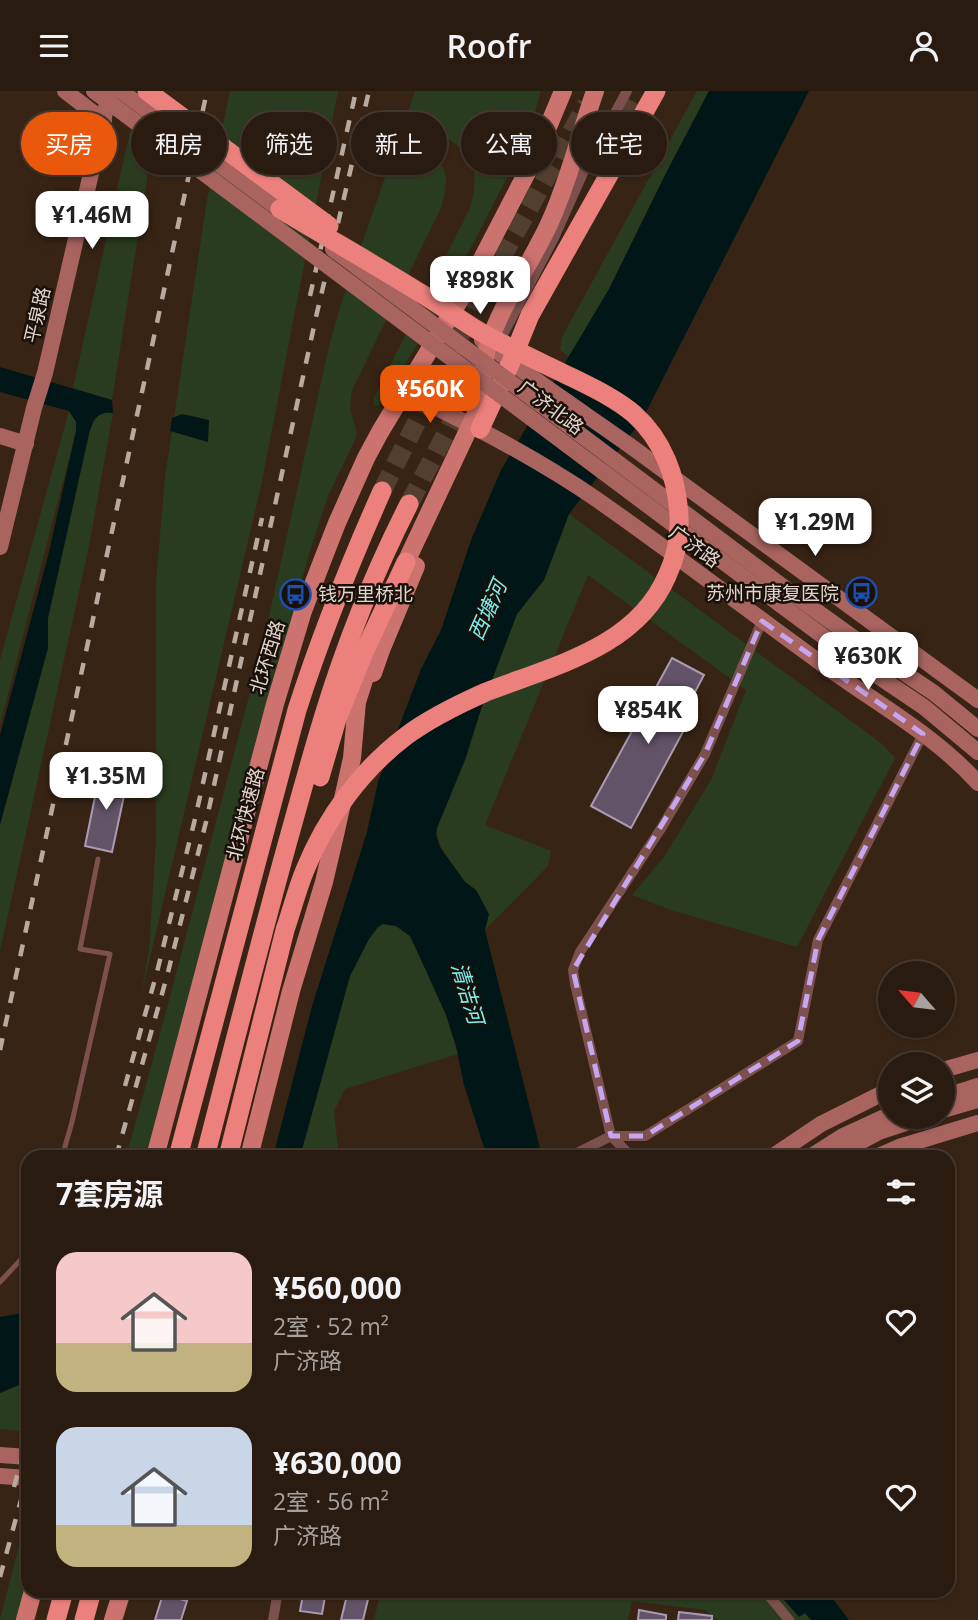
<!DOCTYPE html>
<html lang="zh">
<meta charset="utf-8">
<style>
:root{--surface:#2a1b10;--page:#36281e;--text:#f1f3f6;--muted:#a5a19f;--line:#463930;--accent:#ea580c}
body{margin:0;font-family:"Open Sans","Noto Sans SC",sans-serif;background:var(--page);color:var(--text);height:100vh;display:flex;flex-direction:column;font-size:26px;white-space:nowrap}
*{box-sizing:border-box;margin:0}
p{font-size:23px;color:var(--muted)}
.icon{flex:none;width:38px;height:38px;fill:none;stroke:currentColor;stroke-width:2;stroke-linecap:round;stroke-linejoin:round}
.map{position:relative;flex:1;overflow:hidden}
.drawer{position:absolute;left:21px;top:1059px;width:934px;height:448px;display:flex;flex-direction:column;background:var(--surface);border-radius:21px;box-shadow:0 2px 5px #0004,0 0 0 2px var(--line)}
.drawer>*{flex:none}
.top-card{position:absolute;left:21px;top:21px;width:936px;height:63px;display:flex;gap:14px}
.needle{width:46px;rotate:298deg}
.controls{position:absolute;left:878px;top:870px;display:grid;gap:14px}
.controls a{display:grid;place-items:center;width:77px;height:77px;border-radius:50%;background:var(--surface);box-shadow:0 2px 5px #0004,0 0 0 2px var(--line);font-size:35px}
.price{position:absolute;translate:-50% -60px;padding:0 16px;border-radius:14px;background:#fff;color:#222;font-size:23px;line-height:46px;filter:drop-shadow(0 2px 4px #0008)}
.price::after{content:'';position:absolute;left:50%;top:42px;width:21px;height:16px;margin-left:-10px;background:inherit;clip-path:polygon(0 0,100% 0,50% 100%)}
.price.current{background:var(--accent);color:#fff}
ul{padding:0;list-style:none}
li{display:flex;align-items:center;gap:21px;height:175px;padding:0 35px}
li span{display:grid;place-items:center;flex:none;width:196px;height:140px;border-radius:21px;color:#555}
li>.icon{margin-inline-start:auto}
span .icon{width:84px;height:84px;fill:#fffc;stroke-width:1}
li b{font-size:30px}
h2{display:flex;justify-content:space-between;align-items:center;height:84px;padding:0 35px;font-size:30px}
.tag{padding:0 24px;border-radius:32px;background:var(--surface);box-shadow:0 2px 5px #0004,0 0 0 2px var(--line);font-size:24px;line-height:63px}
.tag.current{background:var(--accent);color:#fff}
header{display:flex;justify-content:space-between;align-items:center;height:91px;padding:0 35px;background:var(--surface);font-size:32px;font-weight:600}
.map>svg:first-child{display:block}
.green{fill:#2a3c1f}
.water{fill:#011717}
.building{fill:#635368;stroke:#ab9ab2;stroke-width:2}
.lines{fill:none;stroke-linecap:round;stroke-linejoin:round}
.highway-tunnel{stroke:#523f30;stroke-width:19;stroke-dasharray:19 10;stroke-linecap:butt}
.lane{stroke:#7c504d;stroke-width:5}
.street{stroke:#7c504d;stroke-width:10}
.secondary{stroke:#a96460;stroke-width:16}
.primary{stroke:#cd736f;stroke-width:18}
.highway{stroke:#ec807c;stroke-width:19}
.rail{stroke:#b9aaa0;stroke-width:4.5;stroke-dasharray:12 12;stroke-linecap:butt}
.secondary-bridge{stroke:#a96460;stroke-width:16}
.highway-bridge{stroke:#ec807c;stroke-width:19}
.marked{fill:none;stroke:#c6a6f0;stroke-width:5;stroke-dasharray:14 9;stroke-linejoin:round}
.labels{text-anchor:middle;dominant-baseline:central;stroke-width:5;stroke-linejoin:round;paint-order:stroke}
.street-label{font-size:19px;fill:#e2d5cc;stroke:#181009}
.poi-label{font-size:19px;fill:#e2d5cc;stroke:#181009;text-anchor:end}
.water-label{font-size:21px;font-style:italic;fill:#7deeee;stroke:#181009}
</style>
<header><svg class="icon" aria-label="menu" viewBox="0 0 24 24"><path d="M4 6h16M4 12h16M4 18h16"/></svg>Roofr<svg class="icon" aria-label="person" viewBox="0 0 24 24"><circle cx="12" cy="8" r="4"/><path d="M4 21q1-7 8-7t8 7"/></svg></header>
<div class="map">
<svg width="978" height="1529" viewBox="0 0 978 1529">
<rect width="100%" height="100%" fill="#382415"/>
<g class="green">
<polygon points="139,0 161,0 112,309 73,297"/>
<polygon points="230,0 338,0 261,395 141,905 149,859 156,750 156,491 165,386 207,109"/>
<path d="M 415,0 L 541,0 L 530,37 L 518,65 L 447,203 L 382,313 L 378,315 L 374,314 L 374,306 L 469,119 C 489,60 452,48 406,27 Z"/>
<polygon points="697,0 709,0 666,82 609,198 570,267 560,259 562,246"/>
<path d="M 397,52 C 439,62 456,73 440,119 L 352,299 L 350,318 L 357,342 L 355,349 L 328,405 L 308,466 L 147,1066 L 126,1066 L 166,921 L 263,552 L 330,251 L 341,213 Z"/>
<polygon points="69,320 76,330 76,340 0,634 0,569"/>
<path d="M 104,321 L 113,322 L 89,455 L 0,860 L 0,734 L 48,557 L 48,527 L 89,343 C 92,333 93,325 104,321 Z"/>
<path d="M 569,423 L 881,652 L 895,667 L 797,856 L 671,819 L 632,804 L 664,766 L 711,689 L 746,599 L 588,484 L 485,734 L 551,760 L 548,775 L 485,839 C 487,828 483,811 477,801 C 474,796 468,794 464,790 C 454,780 435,751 437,737 L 465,669 L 481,618 L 513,532 L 517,523 L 544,489 Z"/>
<polygon points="383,833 396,835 410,845 446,924 458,963 345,998 334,1020 338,1057 329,1059 328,1066 300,1066 350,885 369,848 378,836"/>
<polygon points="28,1290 28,1316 21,1340 0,1338 0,1302"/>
<polygon points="28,1419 28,1489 17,1529 0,1529"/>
<polygon points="381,1500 776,1500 799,1525 805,1522 811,1529 718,1529 705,1519 632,1510 628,1529 374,1529"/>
</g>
<g class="water">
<polygon points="709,0 809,0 642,329 569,423 544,489 517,523 481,618 465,669 437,737 436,744 440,756 465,791 476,799 489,823 485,839 541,1061 540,1066 487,1066 464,994 456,955 446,924 428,884 410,845 396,835 383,833 378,836 369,848 350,885 300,1066 273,1066 312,915 367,741 378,691 421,578 441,539 471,449 501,379 609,198 666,82"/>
<path d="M 0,276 L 112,309 L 113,322 C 96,320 93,330 89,343 L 48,527 L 48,557 L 0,734 L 0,644 L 48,465 L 76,340 L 76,331 L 69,320 L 0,301 Z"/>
<polygon points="182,323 209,329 208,351 170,340 172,327"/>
<polygon points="28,1221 28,1290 0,1302 0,1226"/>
<polygon points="776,1500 827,1500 849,1529 811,1529 805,1522 799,1526"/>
</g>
<g class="building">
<polygon points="672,567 704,584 677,635 684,639 631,737 591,715"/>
<polygon points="100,681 128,686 112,761 85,755"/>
<polygon points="296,1500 326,1500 322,1523 300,1520 303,1503 296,1502"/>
<polygon points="348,1500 370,1500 363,1529 341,1529"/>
<polygon points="163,1503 187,1510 181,1529 155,1529"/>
<polygon points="639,1519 666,1524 666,1529 638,1529"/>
<polygon points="679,1521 712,1525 712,1529 678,1529"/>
</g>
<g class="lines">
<g class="highway-tunnel">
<polyline points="591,75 634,0"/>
<polyline points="382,400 478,209 587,13"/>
<polyline points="409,413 484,270"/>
</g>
<g class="lane">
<polyline points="62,1066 72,1031 110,863 80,858 98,768"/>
<polyline points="0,1191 28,1161"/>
</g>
<g class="street">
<polyline points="497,255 554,147 588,71 627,0"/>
<polyline points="569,1066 611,1045 645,1045 798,950 818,849 923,643"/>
<polyline points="632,1066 611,1045 575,893 573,879 580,861 662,736 705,663 762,530"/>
<polyline points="765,1500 789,1529"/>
<polyline points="273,1529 278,1500"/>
</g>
<g class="secondary">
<polyline points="65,0 104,30"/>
<polyline points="482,249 526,282 629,354 978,609"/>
<path d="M 405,301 C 472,334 538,368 599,410 C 673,462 745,517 818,570 C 872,610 933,642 978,692"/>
<polyline points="0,345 26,353"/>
<polyline points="0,456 34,317 45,282 110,0"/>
<polyline points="790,501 876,563 934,602 978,638"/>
<polyline points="781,514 866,577 924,616 978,661"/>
<polyline points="943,979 978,969"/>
<polyline points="943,1006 978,995"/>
<polyline points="943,1019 978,1009"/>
<polyline points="772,1066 821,1033 891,998"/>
<polyline points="810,1066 843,1045 891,1023"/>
<polyline points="832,1066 879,1041 924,1026"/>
<polyline points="876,1066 899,1056 978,1032"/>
<polyline points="0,1364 28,1366"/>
<polyline points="0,1385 28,1387"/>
</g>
<g class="primary">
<path d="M 401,485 L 406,471 L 478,318 C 484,297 481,276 488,255 C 502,211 531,173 550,131 C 569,89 580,43 595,0"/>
<polyline points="373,582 381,559 416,475"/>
<polyline points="155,1066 275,613 303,520 321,473 337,432 366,367 380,341 468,195 538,60 563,0"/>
<polyline points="249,1066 291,900 324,791 335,744 352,667 357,611 371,567"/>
<polyline points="25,1529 33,1500"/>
<polyline points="113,1529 122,1500"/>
</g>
<g class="highway">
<polyline points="480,338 511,271 530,224 656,0"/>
<polyline points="320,686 337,628 365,559 406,471"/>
<path d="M 178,1066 L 297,619 C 321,544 350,472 382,400"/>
<path d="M 205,1066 C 234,954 262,842 293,732 C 303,696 313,660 324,624 C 346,552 375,480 409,413"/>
<polyline points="56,1529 64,1500"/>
<polyline points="84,1529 92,1500"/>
</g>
<g class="rail">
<polyline points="310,205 356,0"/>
<polyline points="0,959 207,0"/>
<polyline points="125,995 157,881 195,728 262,427"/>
<polyline points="116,1066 167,885 206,731 316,226 369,0"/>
<polyline points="14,1396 28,1345"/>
<polyline points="0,1486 28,1383"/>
</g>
<g class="secondary-bridge">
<polyline points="94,0 781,514"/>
<polyline points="121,0 287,124"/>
<polyline points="333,158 790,501"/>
</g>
<g class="highway-bridge">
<polyline points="147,0 329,135"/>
<polyline points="176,33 201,60"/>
<path d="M 228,1066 L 285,839 C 292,819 297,798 305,779 C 326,727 361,679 406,645 C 430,627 459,613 486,601 C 552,575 636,557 667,485 C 676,466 680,446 679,425 C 677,386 663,349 634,323 C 615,307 593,297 571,286 C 542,272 512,258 484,243 C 461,230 440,213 417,200 C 372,172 326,146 280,118"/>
</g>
</g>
<path class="marked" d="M 762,530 L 923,643 L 818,849 L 798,950 L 645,1045 L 611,1045 L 573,879 L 705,663 Z"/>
<defs>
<symbol id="bus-ring" viewBox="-11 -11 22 22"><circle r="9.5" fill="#181009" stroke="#1a4fb4" stroke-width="1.5"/><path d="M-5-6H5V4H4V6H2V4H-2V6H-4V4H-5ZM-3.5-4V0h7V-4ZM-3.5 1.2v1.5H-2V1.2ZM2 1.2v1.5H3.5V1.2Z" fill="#1a4fb4"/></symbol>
</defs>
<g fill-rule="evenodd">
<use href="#bus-ring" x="844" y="484" width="35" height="35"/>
<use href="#bus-ring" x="278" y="486" width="35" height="35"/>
</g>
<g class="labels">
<g class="street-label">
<text transform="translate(37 224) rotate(-77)">平泉路</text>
<text transform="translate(551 316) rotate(37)">广济北路</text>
<text transform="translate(695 455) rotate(36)">广济路</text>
<text transform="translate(267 566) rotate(-73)">北环西路</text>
<text transform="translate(245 723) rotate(-75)">北环快速路</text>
</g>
<g class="poi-label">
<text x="839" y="502">苏州市康复医院</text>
<text x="318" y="503" text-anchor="start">钱万里桥北</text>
</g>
<g class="water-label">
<text transform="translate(487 519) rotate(-66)">西塘河</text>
<text transform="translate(468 902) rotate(73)">清洁河</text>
</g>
</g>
</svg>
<div class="controls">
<a><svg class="needle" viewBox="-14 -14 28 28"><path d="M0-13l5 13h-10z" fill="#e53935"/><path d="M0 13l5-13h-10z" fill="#a5a19f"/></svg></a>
<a><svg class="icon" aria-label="layers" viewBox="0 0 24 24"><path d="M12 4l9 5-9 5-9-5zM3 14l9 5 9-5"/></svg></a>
</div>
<b class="price" style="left:92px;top:160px">¥1.46M</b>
<b class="price" style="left:480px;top:225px">¥898K</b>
<b class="price current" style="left:430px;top:334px">¥560K</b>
<b class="price" style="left:815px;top:467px">¥1.29M</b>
<b class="price" style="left:868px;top:601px">¥630K</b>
<b class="price" style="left:648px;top:655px">¥854K</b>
<b class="price" style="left:106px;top:721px">¥1.35M</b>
<div class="top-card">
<a class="tag current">买房</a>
<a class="tag">租房</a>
<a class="tag">筛选</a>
<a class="tag">新上</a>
<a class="tag">公寓</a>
<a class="tag">住宅</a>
</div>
<section class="drawer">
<h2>7套房源<svg class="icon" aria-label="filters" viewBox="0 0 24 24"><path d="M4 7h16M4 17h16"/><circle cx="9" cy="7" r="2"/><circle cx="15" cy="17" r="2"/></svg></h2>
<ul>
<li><span style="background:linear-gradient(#f6c9c9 65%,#c2b280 0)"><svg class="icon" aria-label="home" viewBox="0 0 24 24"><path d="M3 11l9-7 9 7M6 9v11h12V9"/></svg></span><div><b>¥560,000</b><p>2室 · 52 m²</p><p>广济路</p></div><svg class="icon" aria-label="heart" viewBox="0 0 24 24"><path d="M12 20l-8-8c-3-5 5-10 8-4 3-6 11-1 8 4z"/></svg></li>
<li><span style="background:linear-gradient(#c9d6e8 70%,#c2b280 0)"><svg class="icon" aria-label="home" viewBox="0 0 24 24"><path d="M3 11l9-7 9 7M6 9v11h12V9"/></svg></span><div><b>¥630,000</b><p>2室 · 56 m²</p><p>广济路</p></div><svg class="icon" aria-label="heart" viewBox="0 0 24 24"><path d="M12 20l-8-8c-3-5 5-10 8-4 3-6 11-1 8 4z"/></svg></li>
</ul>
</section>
</div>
